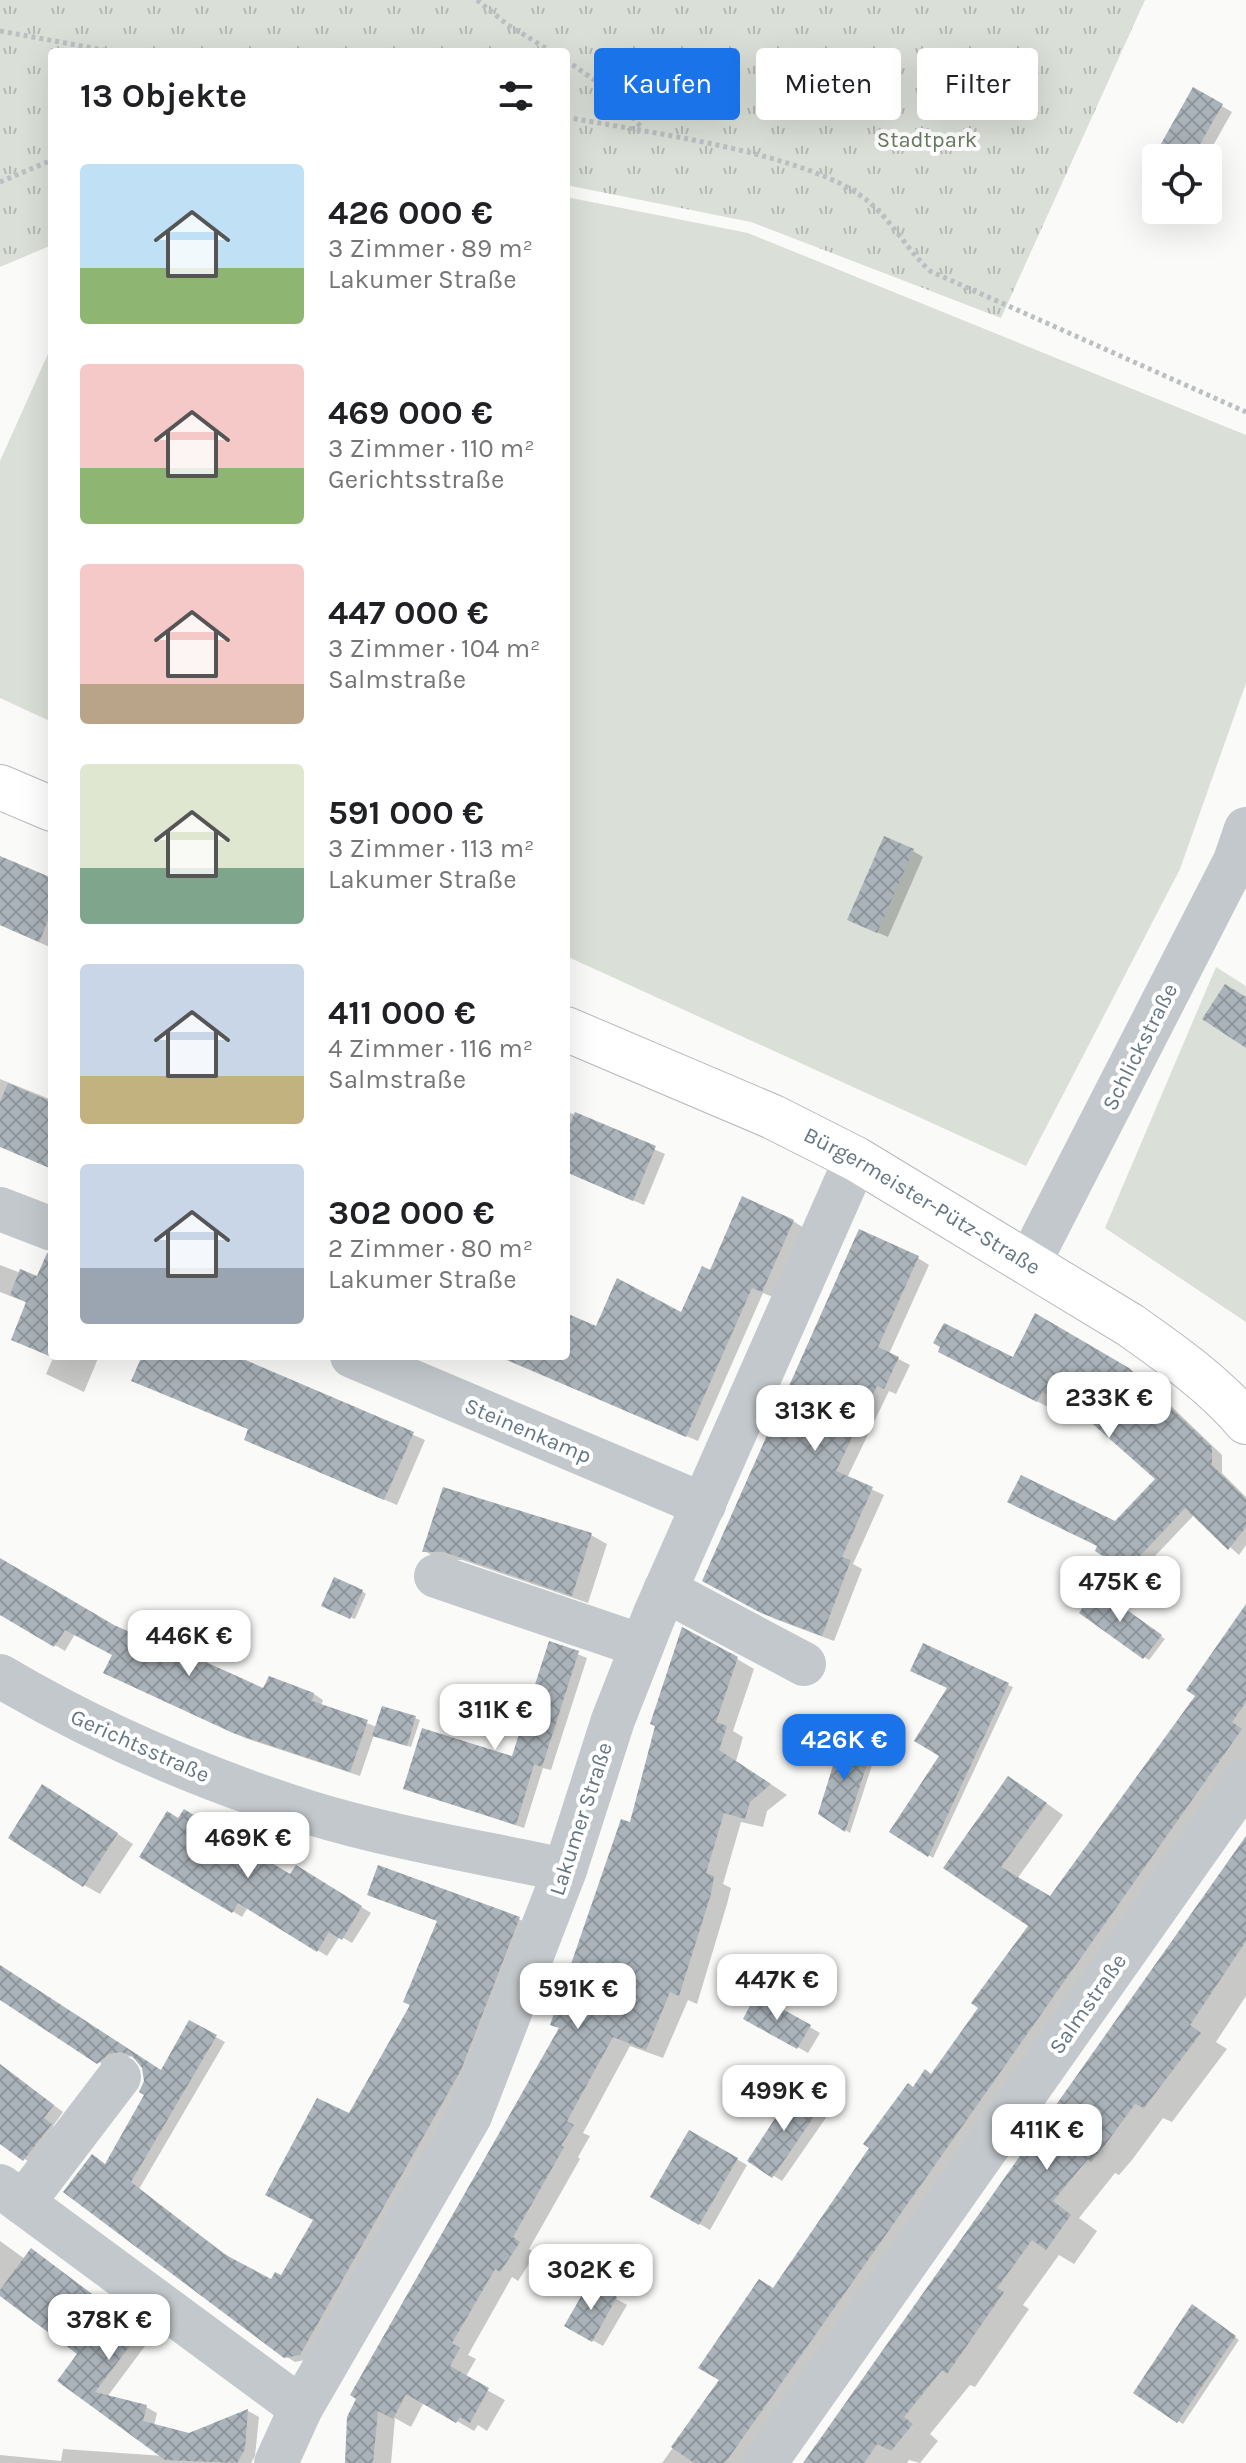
<!DOCTYPE html>
<html lang="de">
<meta charset="utf-8">
<style>
:root{--surface:#fff;--page:#f6f6f6;--text:#202124;--muted:#757577;--accent:#1a73e8}
body{margin:0;font-family:Karla,sans-serif;background:var(--page);color:var(--text);height:100vh;display:flex;flex-direction:column;font-size:30px;white-space:nowrap}
*{box-sizing:border-box;margin:0}
p{font-size:26px;color:var(--muted)}
.icon{flex:none;width:44px;height:44px;fill:none;stroke:currentColor;stroke-width:2;stroke-linecap:round;stroke-linejoin:round}
.map{position:relative;flex:1;overflow:hidden}
.panel{position:absolute;left:48px;top:48px;width:522px;height:1312px;display:flex;flex-direction:column;background:var(--surface);border-radius:8px;box-shadow:0 8px 32px #0002}
.panel>*{flex:none}
.top-card{position:absolute;left:594px;top:48px;width:532px;height:72px;display:flex;gap:16px}
.buttons{position:absolute;left:1142px;top:144px;display:grid;gap:16px}
.buttons a{display:grid;place-items:center;width:80px;height:80px;border-radius:8px;background:var(--surface);box-shadow:0 8px 32px #0002;font-size:40px}
.price{position:absolute;translate:-50% -68px;padding:0 18px;border-radius:16px;background:#fff;color:#222;font-size:26px;line-height:52px;filter:drop-shadow(0 2px 4px #0008)}
.price::after{content:'';position:absolute;left:50%;top:48px;width:24px;height:18px;margin-left:-12px;background:inherit;clip-path:polygon(0 0,100% 0,50% 100%)}
.price.current{background:var(--accent);color:#fff}
ul{padding:0;list-style:none}
li{display:flex;align-items:center;gap:24px;height:200px;padding:0 32px}
li span{display:grid;place-items:center;flex:none;width:224px;height:160px;border-radius:8px;color:#555}
li>.icon{margin-inline-start:auto}
span .icon{width:96px;height:96px;fill:#fffc;stroke-width:1}
li b{font-size:34px}
h2{display:flex;justify-content:space-between;align-items:center;height:96px;padding:0 32px;font-size:34px}
.tag{padding:0 28px;border-radius:8px;background:var(--surface);box-shadow:0 8px 32px #0002;font-size:28px;line-height:72px}
.tag.current{background:var(--accent);color:#fff}
.map>svg:first-child{display:block}
.green{fill:#dadfd7}
.park{fill:url(#park-tufts)}
.shadow{fill:#0003}
.building{fill:url(#building-cross-hatch)}
.lines{fill:none;stroke-linecap:round;stroke-linejoin:round}
.major-casing{stroke:#b5babe;stroke-width:46}
.path{stroke:#bbbfc2;stroke-width:5;stroke-dasharray:4 4;stroke-linecap:butt}
.minor{stroke:#c3c8cc;stroke-width:44}
.major{stroke:#fff;stroke-width:44}
.labels{text-anchor:middle;dominant-baseline:central;stroke-width:8;stroke-linejoin:round;paint-order:stroke}
.park-label{font-size:22px;fill:#687a64;stroke:#fff}
.street-label{font-size:22px;fill:#657683;stroke:#fff}
</style>
<div class="map">
<svg width="1246" height="2463" viewBox="0 0 1246 2463">
<defs>
<pattern id="park-tufts" width="24" height="20" patternUnits="userSpaceOnUse" patternTransform="scale(2)"><rect width="24" height="20" fill="#dadfd7"/><path d="M3 7l-1-3M5 7V3M7 7l1-3M15 17l-1-3M17 17v-4M19 17l1-3" fill="none" stroke="#b4b9b4"/></pattern>
<pattern id="building-cross-hatch" width="8" height="8" patternUnits="userSpaceOnUse" patternTransform="scale(2)"><rect width="8" height="8" fill="#aab3b9"/><path d="M0 0l8 8M0 8l8-8" fill="none" stroke="#8e969c"/></pattern>
</defs>
<rect width="100%" height="100%" fill="#fafaf8"/>
<g class="green">
<polygon points="566,197 748,233 1246,435 1246,683 1180,869 1026,1166 566,956"/>
<polygon points="52,345 52,722 0,698 0,461"/>
<polygon points="1216,967 1246,986 1246,1322 1105,1228"/>
</g>
<polygon class="park" points="0,0 1145,0 1001,318 751,222 566,185 566,52 52,52 52,245 0,267"/>
<g class="shadow">
<polygon points="1194,90 1232,112 1206,158 1156,158 1156,177 1147,172"/>
<polygon points="913,851 923,857 888,937 860,925"/>
<polygon points="0,861 52,880 52,948 0,925"/>
<polygon points="0,1079 52,1100 52,1169 0,1146"/>
<polygon points="566,1111 665,1154 644,1205 566,1172"/>
<polygon points="793,1221 804,1228 773,1297 763,1293 698,1441 497,1356 566,1356 566,1315 597,1329 682,1315 711,1272"/>
<polygon points="918,1258 929,1265 889,1354 910,1365 896,1394 889,1391 847,1478 884,1495 853,1564 862,1569 834,1641 775,1619 716,1587"/>
<polygon points="0,1265 52,1285 52,1356 99,1356 84,1392 46,1374 53,1358 13,1339 28,1303 0,1292"/>
<polygon points="1036,1315 1140,1376 1222,1455 1222,1473 1246,1497 1246,1545 1239,1555 1194,1515 1137,1575 1100,1546 1158,1479 1088,1416 1053,1397 1048,1407 951,1357 1014,1360"/>
<polygon points="144,1356 231,1356 425,1440 397,1505 258,1446 246,1439 250,1430 134,1381"/>
<polygon points="591,1535 607,1544 588,1603 462,1560 440,1561 425,1551"/>
<polygon points="0,1561 114,1627 264,1691 314,1694 323,1700 321,1706 377,1727 415,1718 420,1720 411,1747 374,1735 360,1776 245,1738 115,1678 114,1654 75,1634 65,1651 0,1612"/>
<polygon points="362,1591 366,1594 355,1619 328,1608"/>
<polygon points="1101,1594 1165,1639 1149,1660 1144,1657"/>
<polygon points="1246,1616 1246,1758 749,2463 662,2463 722,2379 774,2290 914,2089 932,2076 981,2008 1031,1925 946,1867 1025,1788 1063,1815 1017,1879 1051,1899 1198,1696"/>
<polygon points="551,1643 587,1658 551,1770 543,1768 524,1828 405,1789 513,1758"/>
<polygon points="737,1659 754,1669 733,1731 743,1737 736,1761 787,1795 767,1811 763,1827 741,1822 723,1884 731,1888 727,1904 697,2004 688,2000 663,2058 630,2046 583,2133 590,2136 578,2157 580,2159 529,2249 536,2253 518,2281 512,2277 468,2355 476,2359 465,2378 505,2400 487,2431 478,2425 474,2431 424,2402 411,2427 395,2418 391,2463 347,2463 561,2029 631,1824"/>
<polygon points="1008,1685 1013,1687 933,1858 892,1831"/>
<polygon points="850,1733 874,1759 850,1833 820,1813"/>
<polygon points="59,1796 133,1844 100,1894 84,1885"/>
<polygon points="1246,1839 1246,1996 1216,2042 1227,2049 1172,2122 1163,2118 1132,2160 1119,2175 1115,2173 1079,2218 1097,2231 1074,2264 1059,2255 1023,2305 1029,2309 975,2387 970,2385 930,2434 938,2441 920,2463 909,2460 907,2463 806,2463"/>
<polygon points="142,1856 291,1876 296,1867 371,1913 352,1943 340,1936 327,1956 248,1907 242,1917"/>
<polygon points="519,1919 528,1924 470,2075 310,2359 295,2362 285,2356 106,2166 146,2094 144,2066 132,2056 118,2059 108,2068 0,1996 0,1968 162,2073 190,2023 225,2042 139,2189 233,2260 272,2282 282,2278 315,2220 350,2116"/>
<polygon points="757,1996 820,2033 808,2053 746,2018"/>
<polygon points="0,2065 63,2112 53,2126 61,2131 35,2166 0,2142"/>
<polygon points="796,2091 830,2112 782,2181 750,2161"/>
<polygon points="690,2132 747,2165 710,2230 653,2196"/>
<polygon points="0,2241 25,2259 42,2257 151,2338 107,2397 146,2407 157,2413 154,2426 189,2435 248,2411 259,2417 255,2456 251,2463 0,2463 0,2455 61,2461 63,2449 164,2456 60,2380 80,2354 0,2294"/>
<polygon points="590,2284 627,2305 603,2346 567,2326"/>
<polygon points="1197,2309 1239,2340 1183,2424 1135,2392"/>
</g>
<g class="building">
<polygon points="1193,87 1223,104 1192,158 1153,158"/>
<polygon points="884,836 914,849 877,933 847,920"/>
<polygon points="0,856 52,878 52,911 39,942 0,925"/>
<polygon points="1225,984 1246,997 1246,1048 1202,1019"/>
<polygon points="8,1083 52,1102 52,1169 0,1147 0,1102"/>
<polygon points="575,1112 656,1146 633,1201 566,1172 566,1134"/>
<polygon points="742,1196 794,1220 762,1292 752,1288 686,1437 498,1356 566,1356 566,1313 596,1326 617,1278 681,1312 702,1266 710,1270"/>
<polygon points="859,1229 919,1256 878,1347 899,1357 884,1389 877,1386 836,1471 873,1487 842,1557 851,1560 822,1636 761,1613 702,1581"/>
<polygon points="47,1253 52,1253 52,1357 11,1340 26,1302 10,1295 20,1269 37,1276"/>
<polygon points="1035,1313 1129,1368 1212,1447 1212,1465 1246,1499 1246,1527 1228,1550 1185,1508 1126,1571 1095,1551 1097,1546 1007,1502 1021,1475 1115,1521 1155,1479 1086,1418 1042,1392 1037,1402 938,1352 940,1347 933,1343 944,1323 1013,1357"/>
<polygon points="142,1356 236,1356 414,1432 384,1500 244,1440 248,1429 131,1381"/>
<polygon points="443,1487 592,1533 572,1596 444,1552 422,1552"/>
<polygon points="0,1558 114,1625 176,1653 177,1649 263,1688 269,1676 314,1693 312,1701 368,1720 350,1772 233,1733 103,1673 112,1655 65,1630 54,1647 0,1615"/>
<polygon points="334,1577 363,1590 350,1619 321,1606"/>
<polygon points="1096,1588 1162,1635 1143,1659 1079,1613"/>
<polygon points="1246,1604 1246,1702 1232,1722 1242,1729 725,2463 694,2463 671,2447 719,2380 698,2368 759,2279 773,2288 869,2148 863,2144 908,2083 913,2087 925,2069 931,2074 978,2008 971,2003 1028,1926 943,1868 1008,1776 1047,1803 1001,1867 1050,1896 1195,1696 1186,1690"/>
<polygon points="682,1627 738,1657 716,1722 727,1726 719,1750 771,1784 750,1802 745,1819 724,1813 706,1873 714,1876 711,1894 679,1996 670,1992 646,2050 613,2037 567,2121 574,2125 561,2146 564,2147 513,2237 520,2242 500,2272 495,2269 452,2343 460,2348 450,2366 489,2388 470,2423 460,2417 456,2423 406,2394 393,2419 378,2411 373,2463 345,2463 347,2417 356,2399 350,2395 559,2028 550,2025 621,1819 630,1822 655,1726 650,1724"/>
<polygon points="549,1641 579,1651 542,1767 534,1764 516,1825 403,1789 422,1728 512,1756"/>
<polygon points="923,1643 1009,1683 928,1857 889,1832 939,1756 914,1741 947,1688 910,1671"/>
<polygon points="382,1706 416,1716 407,1746 372,1736"/>
<polygon points="845,1727 870,1755 845,1832 818,1814"/>
<polygon points="42,1784 118,1833 83,1887 8,1838"/>
<polygon points="184,1809 290,1874 296,1865 362,1906 342,1940 329,1932 317,1952 238,1903 232,1913 139,1857 167,1811 178,1818"/>
<polygon points="1246,1836 1246,1941 1190,2025 1201,2033 1144,2108 1135,2104 1105,2145 1091,2162 1088,2159 1053,2201 1071,2215 1046,2250 1032,2240 997,2288 1004,2292 947,2374 942,2370 904,2417 913,2424 891,2451 877,2444 864,2463 803,2463"/>
<polygon points="378,1865 520,1917 461,2070 300,2355 284,2358 63,2192 92,2154 105,2164 144,2095 139,2092 144,2081 142,2068 133,2057 121,2052 109,2054 97,2064 0,2000 0,1965 161,2070 189,2020 217,2035 131,2182 224,2254 271,2279 275,2272 281,2275 313,2220 265,2195 317,2098 349,2113 410,2005 403,2002 437,1921 367,1895"/>
<polygon points="756,1994 811,2025 797,2049 743,2019"/>
<polygon points="0,2064 54,2105 44,2118 52,2124 23,2161 0,2144"/>
<polygon points="795,2088 822,2105 772,2178 747,2161"/>
<polygon points="689,2130 738,2158 699,2225 650,2197"/>
<polygon points="31,2248 141,2331 95,2392 147,2405 143,2421 189,2433 248,2409 245,2449 237,2463 165,2460 57,2381 77,2354 0,2296 0,2290"/>
<polygon points="590,2281 617,2297 592,2342 564,2326"/>
<polygon points="1192,2304 1236,2336 1177,2423 1133,2393"/>
</g>
<g class="lines">
<defs>
<g id="major">
<polyline points="0,787 52,809"/>
<path id="s1" d="M 566,1029 L 773,1117 L 856,1159 L 1130,1325 C 1171,1354 1214,1384 1246,1422"/>
</g>
</defs>
<use href="#major" class="major-casing"/>
<g class="path">
<polyline points="477,0 508,25 552,52"/>
<polyline points="0,31 115,52"/>
<polyline points="566,60 607,89 643,129"/>
<path d="M 566,117 C 643,132 812,153 869,202 C 893,222 907,250 930,271 L 1246,412"/>
<polyline points="0,182 52,160"/>
</g>
<g class="minor">
<polyline points="0,1209 52,1229"/>
<polyline points="1029,1263 1235,861 1246,829"/>
<polyline points="352,1356 704,1505"/>
<polyline points="436,1576 642,1646"/>
<polyline points="665,1590 804,1664"/>
<path d="M 0,1676 C 96,1733 204,1779 311,1813 C 393,1838 481,1852 565,1870"/>
<polyline points="0,2186 301,2408"/>
<polyline points="23,2203 119,2077"/>
<polyline points="276,2463 301,2408 470,2116 565,1870 613,1720 654,1616 856,1159"/>
<polyline points="765,2463 1246,1780"/>
</g>
<use href="#major" class="major"/>
</g>
<g class="labels">
<g class="park-label">
<text x="927" y="140">Stadtpark</text>
</g>
<g class="street-label">
<text transform="translate(1140 1047) rotate(-63)">Schlickstraße</text>
<text stroke="none"><textPath href="#s1" startOffset="396">Bürgermeister-Pütz-Straße</textPath></text>
<text transform="translate(528 1431) rotate(23)">Steinenkamp</text>
<text transform="translate(140 1746) rotate(24)">Gerichtsstraße</text>
<text transform="translate(581 1819) rotate(-72)">Lakumer Straße</text>
<text transform="translate(1088 2004) rotate(-55)">Salmstraße</text>
</g>
</g>
</svg>
<div class="buttons">
<a><svg class="icon" aria-label="locate" viewBox="0 0 24 24"><circle cx="12" cy="12" r="6"/><path d="M12 2v4M12 18v4M2 12h4M18 12h4"/></svg></a>
</div>
<b class="price" style="left:1109px;top:1440px">233K €</b>
<b class="price" style="left:815px;top:1453px">313K €</b>
<b class="price" style="left:1120px;top:1624px">475K €</b>
<b class="price" style="left:189px;top:1678px">446K €</b>
<b class="price" style="left:495px;top:1752px">311K €</b>
<b class="price current" style="left:844px;top:1782px">426K €</b>
<b class="price" style="left:248px;top:1880px">469K €</b>
<b class="price" style="left:777px;top:2022px">447K €</b>
<b class="price" style="left:578px;top:2031px">591K €</b>
<b class="price" style="left:784px;top:2133px">499K €</b>
<b class="price" style="left:1047px;top:2172px">411K €</b>
<b class="price" style="left:591px;top:2312px">302K €</b>
<b class="price" style="left:109px;top:2362px">378K €</b>
<div class="top-card">
<a class="tag current">Kaufen</a>
<a class="tag">Mieten</a>
<a class="tag">Filter</a>
</div>
<section class="panel">
<h2>13 Objekte<svg class="icon" aria-label="filters" viewBox="0 0 24 24"><path d="M4 7h16M4 17h16"/><circle cx="9" cy="7" r="2"/><circle cx="15" cy="17" r="2"/></svg></h2>
<ul>
<li><span style="background:linear-gradient(#bfe0f5 65%,#8fb573 0)"><svg class="icon" aria-label="home" viewBox="0 0 24 24"><path d="M3 11l9-7 9 7M6 9v11h12V9"/></svg></span><div><b>426 000 €</b><p>3 Zimmer · 89 m²</p><p>Lakumer Straße</p></div></li>
<li><span style="background:linear-gradient(#f6c9c9 65%,#8fb573 0)"><svg class="icon" aria-label="home" viewBox="0 0 24 24"><path d="M3 11l9-7 9 7M6 9v11h12V9"/></svg></span><div><b>469 000 €</b><p>3 Zimmer · 110 m²</p><p>Gerichtsstraße</p></div></li>
<li><span style="background:linear-gradient(#f6c9c9 75%,#b9a48a 0)"><svg class="icon" aria-label="home" viewBox="0 0 24 24"><path d="M3 11l9-7 9 7M6 9v11h12V9"/></svg></span><div><b>447 000 €</b><p>3 Zimmer · 104 m²</p><p>Salmstraße</p></div></li>
<li><span style="background:linear-gradient(#dfe7d0 65%,#7fa58c 0)"><svg class="icon" aria-label="home" viewBox="0 0 24 24"><path d="M3 11l9-7 9 7M6 9v11h12V9"/></svg></span><div><b>591 000 €</b><p>3 Zimmer · 113 m²</p><p>Lakumer Straße</p></div></li>
<li><span style="background:linear-gradient(#c9d6e8 70%,#c2b280 0)"><svg class="icon" aria-label="home" viewBox="0 0 24 24"><path d="M3 11l9-7 9 7M6 9v11h12V9"/></svg></span><div><b>411 000 €</b><p>4 Zimmer · 116 m²</p><p>Salmstraße</p></div></li>
<li><span style="background:linear-gradient(#c9d6e8 65%,#9aa5b1 0)"><svg class="icon" aria-label="home" viewBox="0 0 24 24"><path d="M3 11l9-7 9 7M6 9v11h12V9"/></svg></span><div><b>302 000 €</b><p>2 Zimmer · 80 m²</p><p>Lakumer Straße</p></div></li>
</ul>
</section>
</div>
